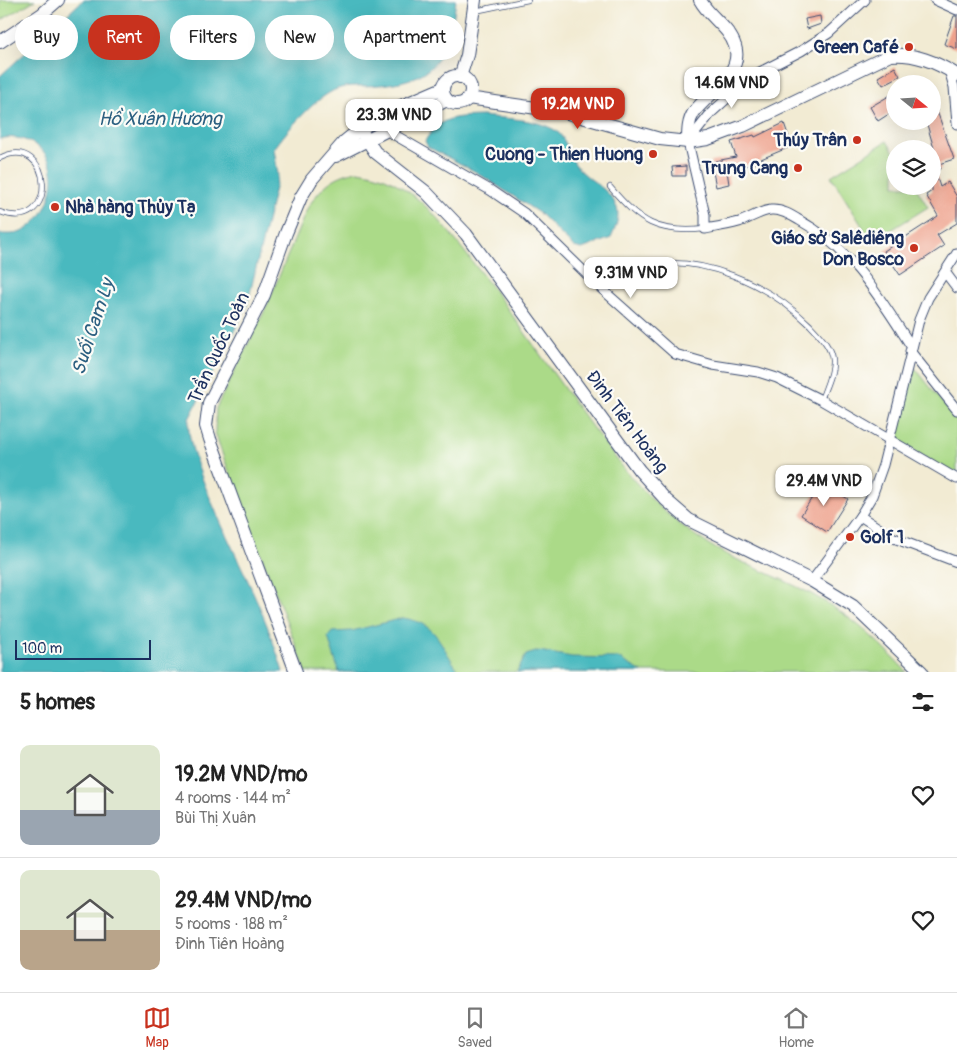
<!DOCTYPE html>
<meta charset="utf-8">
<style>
:root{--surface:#fff;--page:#f6f6f6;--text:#222;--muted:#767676;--line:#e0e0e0;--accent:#c8321e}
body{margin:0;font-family:Pangolin,sans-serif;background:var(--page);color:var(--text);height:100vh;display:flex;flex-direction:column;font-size:19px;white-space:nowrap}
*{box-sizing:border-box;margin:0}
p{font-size:16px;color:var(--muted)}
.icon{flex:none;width:28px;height:28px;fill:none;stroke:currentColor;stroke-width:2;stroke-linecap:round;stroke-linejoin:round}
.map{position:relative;height:672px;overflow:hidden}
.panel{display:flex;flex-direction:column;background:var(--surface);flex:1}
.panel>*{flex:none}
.hud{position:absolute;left:15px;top:15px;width:500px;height:45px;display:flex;gap:10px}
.needle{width:32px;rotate:108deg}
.fabs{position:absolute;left:886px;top:75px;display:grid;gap:10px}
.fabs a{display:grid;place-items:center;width:55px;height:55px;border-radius:50%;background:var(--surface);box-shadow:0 5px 20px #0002;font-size:25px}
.scale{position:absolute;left:15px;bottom:12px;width:136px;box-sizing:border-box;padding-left:5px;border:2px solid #1b2f5e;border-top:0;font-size:14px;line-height:18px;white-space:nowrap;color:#1b2f5e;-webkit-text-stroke:4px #fdfcf7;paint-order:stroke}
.price{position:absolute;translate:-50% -42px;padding:0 11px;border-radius:10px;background:#fff;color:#222;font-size:16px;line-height:32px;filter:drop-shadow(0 1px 2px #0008)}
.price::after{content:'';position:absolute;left:50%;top:30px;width:15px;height:11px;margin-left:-8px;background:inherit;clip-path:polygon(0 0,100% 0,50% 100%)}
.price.selected{background:var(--accent);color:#fff}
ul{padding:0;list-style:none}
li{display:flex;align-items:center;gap:15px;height:125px;padding:0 20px}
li+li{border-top:1px solid var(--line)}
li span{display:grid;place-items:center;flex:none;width:140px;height:100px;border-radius:10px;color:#555}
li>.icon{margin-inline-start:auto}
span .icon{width:60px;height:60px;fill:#fffc;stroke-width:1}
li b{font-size:21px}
h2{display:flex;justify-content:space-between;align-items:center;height:60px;padding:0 20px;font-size:21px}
.pill{padding:0 18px;border-radius:22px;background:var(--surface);box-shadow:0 5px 20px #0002;font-size:18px;line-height:45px}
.pill.selected{background:var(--accent);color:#fff}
.dock{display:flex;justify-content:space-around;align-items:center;height:70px;border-top:1px solid var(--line);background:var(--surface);font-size:14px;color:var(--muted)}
.dock a{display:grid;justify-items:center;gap:2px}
.dock .selected{color:var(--accent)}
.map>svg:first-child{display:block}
.green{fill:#abda88;stroke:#638473}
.water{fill:#49b9bf;stroke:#32748e}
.building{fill:#ed9c86}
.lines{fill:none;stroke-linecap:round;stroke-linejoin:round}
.lane-casing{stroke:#3b4b70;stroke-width:6}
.street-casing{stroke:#3b4b70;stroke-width:11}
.secondary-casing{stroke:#3b4b70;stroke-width:14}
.lane{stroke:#fff;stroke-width:4.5}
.street{stroke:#fff;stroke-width:9}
.secondary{stroke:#fff;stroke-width:12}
.poi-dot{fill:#c8321e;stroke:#fdfcf7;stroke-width:2}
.labels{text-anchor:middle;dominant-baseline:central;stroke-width:4.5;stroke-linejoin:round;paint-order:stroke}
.poi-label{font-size:18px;font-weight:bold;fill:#1b2f5e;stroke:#fdfcf7;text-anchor:end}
.street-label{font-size:18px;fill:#1b2f5e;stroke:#fdfcf7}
.water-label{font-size:19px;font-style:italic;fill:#2b5f80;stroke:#fdfcf7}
</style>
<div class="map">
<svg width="957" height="672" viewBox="0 0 957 672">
<rect width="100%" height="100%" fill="#fdfcf7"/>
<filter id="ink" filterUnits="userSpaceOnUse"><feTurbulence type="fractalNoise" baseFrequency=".02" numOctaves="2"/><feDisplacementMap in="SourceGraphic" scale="10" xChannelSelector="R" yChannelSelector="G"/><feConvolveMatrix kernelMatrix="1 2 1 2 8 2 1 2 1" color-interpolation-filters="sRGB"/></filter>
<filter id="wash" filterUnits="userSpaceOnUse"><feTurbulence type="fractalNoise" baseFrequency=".0096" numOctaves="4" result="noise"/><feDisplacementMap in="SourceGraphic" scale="20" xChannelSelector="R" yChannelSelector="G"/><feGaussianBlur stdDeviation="1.12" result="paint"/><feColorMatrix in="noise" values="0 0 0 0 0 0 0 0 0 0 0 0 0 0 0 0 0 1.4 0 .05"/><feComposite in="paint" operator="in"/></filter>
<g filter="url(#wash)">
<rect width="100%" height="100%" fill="#f2ebd3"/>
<g class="green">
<polygon points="0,0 35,0 0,21"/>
<polygon points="887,141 895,154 895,186 915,186 928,207 872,242 831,176"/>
<path d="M 357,171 C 373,173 386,177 400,186 C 429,204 450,233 471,260 C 524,327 569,400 622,466 C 650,501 681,529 720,551 C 760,572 805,586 842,613 C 866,629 887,651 907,672 L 306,672 L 223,456 L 215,432 L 216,408 L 265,310 L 307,209 C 321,187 332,176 357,171 Z"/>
<polygon points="916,369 957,421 957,478 892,437 908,370"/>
</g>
<g class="water">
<path d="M 83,0 L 456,0 C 449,54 438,80 379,85 C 366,87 350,84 337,89 C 316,97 287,130 274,149 L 278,175 L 247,306 L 189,419 C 183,451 234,550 249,583 C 262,611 274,642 283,672 L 0,672 L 0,234 C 8,234 16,235 23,231 C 54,215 67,158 30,142 C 21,138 10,136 0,139 L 0,76 Z"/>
<path d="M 482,116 C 505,119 533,118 553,129 C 566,135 568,154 575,164 C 587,181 610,187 617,208 C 620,218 615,229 611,238 L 582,249 L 574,247 L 539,213 L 476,172 L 428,147 L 425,141 C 440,116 455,117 482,116 Z"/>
<path d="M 403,618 C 440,624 439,646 460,672 L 339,672 L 328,637 L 332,632 L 352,631 Z"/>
<polygon points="539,651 572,657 618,658 642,672 517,672 526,655"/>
</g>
<g id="blocks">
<g class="building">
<polygon points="820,16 821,24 807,29 805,19"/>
<polygon points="954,16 957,16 957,49 944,44"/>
<polygon points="895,67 900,76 883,85 878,77"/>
<polygon points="895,95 895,110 878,121 870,107 889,96"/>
<polygon points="932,97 954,159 939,164 941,169 935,171 940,187 948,182 957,197 957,223 937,235 944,246 900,275 884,251 938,216 926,195 932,191 932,149 935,152 926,121 932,121"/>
<polygon points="784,123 792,146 761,159 762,161 727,171 729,184 716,187 711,162 736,157 731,142 754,135 755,137"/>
<polygon points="686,166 686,176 673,176 672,167"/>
<polygon points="822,482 848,499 827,532 801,515"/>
</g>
</g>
</g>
<g filter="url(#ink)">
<use href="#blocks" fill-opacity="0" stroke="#3b4b70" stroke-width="1"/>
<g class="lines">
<defs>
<g id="lane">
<polyline points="475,11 528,0"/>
<path d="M 0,158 C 53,131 61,235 0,212"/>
<path d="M 610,187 C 640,222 657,234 705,229"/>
<path d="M 605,291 C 616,284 631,269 643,266 C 702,253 769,285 810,325 C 819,335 831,346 832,360 C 833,373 825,388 821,400"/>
</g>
<g id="street">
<path d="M 865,0 L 829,33 L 801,51 L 752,76 L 711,113 L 688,142 L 705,215 L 705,229 C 716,227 728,225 739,222 C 749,219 760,211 771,210 C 781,209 791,215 799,220 C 851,248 880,298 911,346"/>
<polyline points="935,0 957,10"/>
<polyline points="949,70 954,87 957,124"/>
<polyline points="386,130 490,190 524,213 604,291 675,354 713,365 758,372 777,378 821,400 957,479"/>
<polyline points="945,272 957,288"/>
<polyline points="910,351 957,410"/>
<polyline points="860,516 894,538 957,562"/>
<polyline points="812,581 860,516 872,496 883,465 919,320 928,298 957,253"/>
</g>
<g id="secondary">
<polyline points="0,42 42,14 58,0"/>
<circle cx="457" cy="90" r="14"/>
<polyline points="460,77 467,55 475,0"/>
<path d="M 468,98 L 564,112 L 660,139 L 688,142 L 708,139 L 743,126 L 890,55 C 915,53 936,62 957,75"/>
<polyline points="360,129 375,152 426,192 466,234 639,470 666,500 689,520 812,581 853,606 922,672"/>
<path d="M 688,142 C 688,131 688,121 694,112 C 708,93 744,73 735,46 C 730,28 709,17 700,0"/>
<polyline points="336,156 447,100"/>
<polyline points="296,672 210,439 206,426 209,403 264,295 286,233 301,197 312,179 344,142 360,129 399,107 443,88"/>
</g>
</defs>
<use href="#lane" class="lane-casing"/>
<use href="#street" class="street-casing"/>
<use href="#secondary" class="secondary-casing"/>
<use href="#lane" class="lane"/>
<use href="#street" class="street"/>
<use href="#secondary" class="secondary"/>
</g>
</g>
<g class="poi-dot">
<circle cx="909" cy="47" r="5"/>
<circle cx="857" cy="140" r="5"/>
<circle cx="653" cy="154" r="5"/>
<circle cx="798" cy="168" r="5"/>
<circle cx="55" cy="207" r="5"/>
<circle cx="914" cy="248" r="5"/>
<circle cx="850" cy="537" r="5"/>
</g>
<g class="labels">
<g class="poi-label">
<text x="899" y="47">Green Café</text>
<text x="847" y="140">Thúy Trân</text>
<text x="643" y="154">Cuong - Thien Huong</text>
<text x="788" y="168">Trung Cang</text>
<text x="65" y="207" text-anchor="start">Nhà hàng Thủy Tạ</text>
<text x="904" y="238">Giáo sở Salêdiêng<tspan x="904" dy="21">Don Bosco</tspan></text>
<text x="860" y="537" text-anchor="start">Golf 1</text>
</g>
<g class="street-label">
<text transform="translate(219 348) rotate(-65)">Trần Quốc Toản</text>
<text transform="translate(627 422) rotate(53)">Đinh Tiên Hoàng</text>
</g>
<g class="water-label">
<text x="160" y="119">Hồ Xuân Hương</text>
<text transform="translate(93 327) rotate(-72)">Suối Cam Ly</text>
</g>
</g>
</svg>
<div class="fabs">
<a><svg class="needle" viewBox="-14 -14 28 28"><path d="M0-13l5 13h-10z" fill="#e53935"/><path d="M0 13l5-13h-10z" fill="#767676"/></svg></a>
<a><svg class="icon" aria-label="layers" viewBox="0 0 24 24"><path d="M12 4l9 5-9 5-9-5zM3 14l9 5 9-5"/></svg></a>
</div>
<div class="scale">100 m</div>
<b class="price" style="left:732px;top:109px">14.6M VND</b>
<b class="price selected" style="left:578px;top:130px">19.2M VND</b>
<b class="price" style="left:394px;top:141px">23.3M VND</b>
<b class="price" style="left:631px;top:299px">9.31M VND</b>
<b class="price" style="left:824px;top:507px">29.4M VND</b>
<div class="hud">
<a class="pill">Buy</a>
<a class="pill selected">Rent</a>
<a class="pill">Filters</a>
<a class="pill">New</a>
<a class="pill">Apartment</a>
</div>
</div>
<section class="panel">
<h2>5 homes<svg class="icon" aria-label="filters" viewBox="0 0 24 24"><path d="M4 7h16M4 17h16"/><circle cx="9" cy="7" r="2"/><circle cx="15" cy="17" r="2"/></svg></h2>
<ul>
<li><span style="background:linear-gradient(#dfe7d0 65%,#9aa5b1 0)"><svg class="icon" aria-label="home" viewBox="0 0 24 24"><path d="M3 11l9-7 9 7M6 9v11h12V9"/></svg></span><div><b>19.2M VND/mo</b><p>4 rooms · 144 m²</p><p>Bùi Thị Xuân</p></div><svg class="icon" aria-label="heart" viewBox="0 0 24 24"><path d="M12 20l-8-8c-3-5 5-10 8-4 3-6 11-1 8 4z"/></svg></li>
<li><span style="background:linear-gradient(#dfe7d0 60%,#b9a48a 0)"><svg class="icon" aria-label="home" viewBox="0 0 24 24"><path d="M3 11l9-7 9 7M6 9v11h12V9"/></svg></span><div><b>29.4M VND/mo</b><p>5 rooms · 188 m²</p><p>Đinh Tiên Hoàng</p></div><svg class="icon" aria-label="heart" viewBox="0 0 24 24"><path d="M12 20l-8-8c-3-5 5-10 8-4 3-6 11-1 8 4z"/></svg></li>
</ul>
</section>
<nav class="dock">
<a class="selected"><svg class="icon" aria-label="map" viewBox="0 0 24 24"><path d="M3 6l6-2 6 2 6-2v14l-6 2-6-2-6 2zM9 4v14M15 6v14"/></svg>Map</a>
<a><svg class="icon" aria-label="saved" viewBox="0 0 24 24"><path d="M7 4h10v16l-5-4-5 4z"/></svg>Saved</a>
<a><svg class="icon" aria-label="home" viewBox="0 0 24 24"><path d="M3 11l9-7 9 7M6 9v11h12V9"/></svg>Home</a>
</nav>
